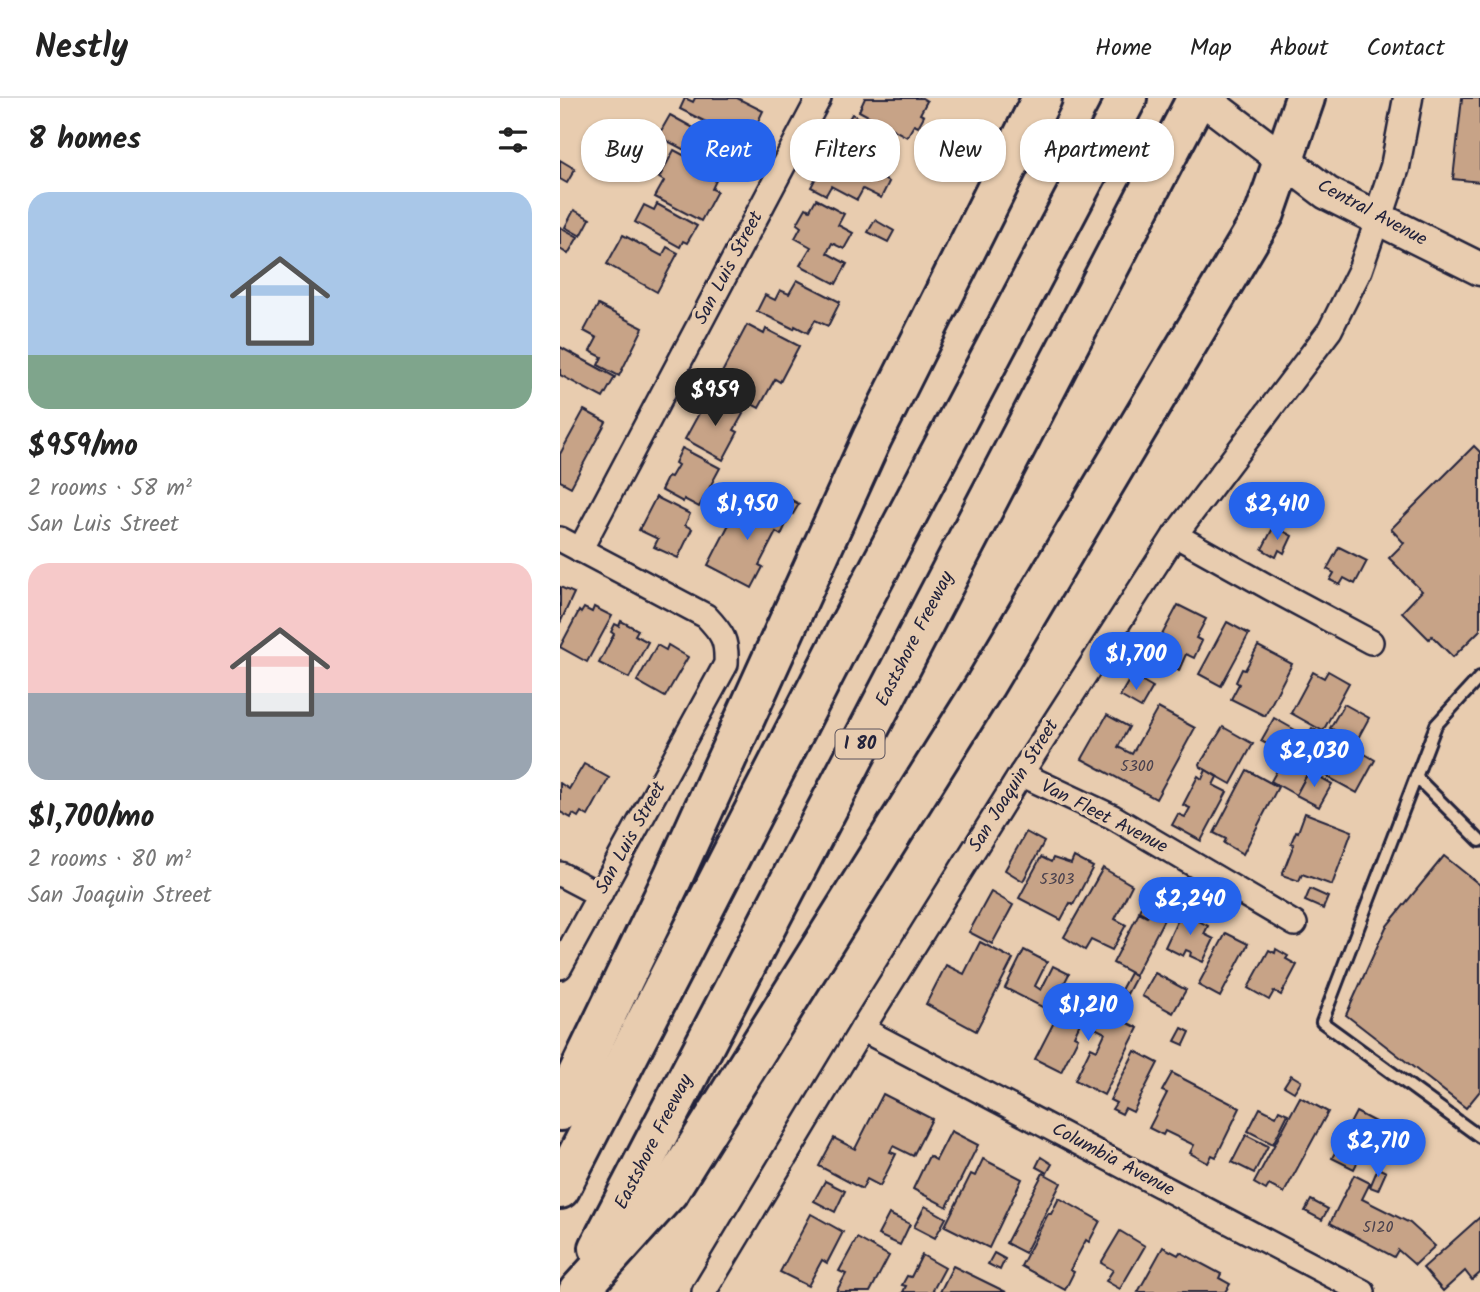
<!DOCTYPE html>
<meta charset="utf-8">
<style>
:root{--surface:#fff;--page:#f2f2f2;--text:#222;--muted:#767676;--line:#e0e0e0;--accent:#2563eb}
body{margin:0;font-family:Kalam,sans-serif;background:var(--page);color:var(--text);height:100vh;display:flex;flex-direction:column;font-size:26px;white-space:nowrap}
*{box-sizing:border-box;margin:0}
p{font-size:23px;color:var(--muted)}
.icon{flex:none;width:38px;height:38px;fill:none;stroke:currentColor;stroke-width:2;stroke-linecap:round;stroke-linejoin:round}
.map{position:relative;flex:1;overflow:hidden}
.drawer{display:flex;flex-direction:column;background:var(--surface);width:560px}
.drawer>*{flex:none}
.banner{position:absolute;left:21px;top:21px;width:665px;height:63px;display:flex;gap:14px}
.price{position:absolute;translate:-50% -60px;padding:0 16px;border-radius:24px;background:var(--accent);color:#fff;font-size:23px;line-height:46px;filter:drop-shadow(0 2px 4px #0008)}
.price::after{content:'';position:absolute;left:50%;top:42px;width:21px;height:16px;margin-left:-10px;background:inherit;clip-path:polygon(0 0,100% 0,50% 100%)}
.price.selected{background:#222;color:#fff}
ul{padding:0;list-style:none}
li{display:grid;align-content:center;gap:14px;height:371px;padding:0 28px}
li span{display:grid;place-items:center;height:217px;border-radius:21px;color:#555}
li>.icon{margin-inline-start:auto}
span .icon{width:126px;height:126px;fill:#fffc;stroke-width:1}
li b{font-size:30px}
h2{display:flex;justify-content:space-between;align-items:center;height:84px;padding:0 28px;font-size:30px}
.chip{padding:0 24px;border-radius:28px;background:var(--surface);box-shadow:0 2px 5px #0004;font-size:24px;line-height:63px}
.chip.selected{background:var(--accent);color:#fff}
header{display:flex;align-items:center;gap:42px;box-sizing:border-box;height:98px;padding:0 35px;background:var(--surface);border-bottom:2px solid var(--line)}
header strong{font-size:33px}
nav{display:flex;gap:38px;margin-inline-start:auto;font-size:24px}
main{display:flex;flex:1;min-height:0}
.map>svg:first-child{display:block}
.building{fill:#c7a387;stroke:#22223b;stroke-width:2}
.lines{fill:none;stroke-linecap:round;stroke-linejoin:round}
.service-casing{stroke:#22223b;stroke-width:16}
.minor-casing{stroke:#22223b;stroke-width:28}
.tertiary-casing{stroke:#22223b;stroke-width:33}
.secondary-casing{stroke:#22223b;stroke-width:37}
.motorway-casing{stroke:#22223b;stroke-width:44}
.service{stroke:#e8ccaf;stroke-width:10}
.minor{stroke:#e8ccaf;stroke-width:23}
.tertiary{stroke:#e8ccaf;stroke-width:28}
.secondary{stroke:#e8ccaf;stroke-width:32}
.motorway{stroke:#e8ccaf;stroke-width:38}
.labels{text-anchor:middle;dominant-baseline:central;stroke-width:7;stroke-linejoin:round;paint-order:stroke}
.number-label{font-size:16px;fill:#4b424e}
.shield{fill:#e8ccaf;stroke:#5d555e;stroke-width:2}
.shield-label{font-size:18px;font-weight:bold;fill:#22223b}
.street-label{font-size:19px;fill:#22223b;stroke:#e8ccaf}
</style>
<header>
<strong>Nestly</strong>
<nav><a>Home</a><a>Map</a><a>About</a><a>Contact</a></nav>
</header>
<main>
<section class="drawer">
<h2>8 homes<svg class="icon" aria-label="filters" viewBox="0 0 24 24"><path d="M4 7h16M4 17h16"/><circle cx="9" cy="7" r="2"/><circle cx="15" cy="17" r="2"/></svg></h2>
<ul>
<li><span style="background:linear-gradient(#a9c7e8 75%,#7fa58c 0)"><svg class="icon" aria-label="home" viewBox="0 0 24 24"><path d="M3 11l9-7 9 7M6 9v11h12V9"/></svg></span><div><b>$959/mo</b><p>2 rooms · 58 m²</p><p>San Luis Street</p></div></li>
<li><span style="background:linear-gradient(#f6c9c9 60%,#9aa5b1 0)"><svg class="icon" aria-label="home" viewBox="0 0 24 24"><path d="M3 11l9-7 9 7M6 9v11h12V9"/></svg></span><div><b>$1,700/mo</b><p>2 rooms · 80 m²</p><p>San Joaquin Street</p></div></li>
</ul>
</section>
<div class="map">
<svg width="920" height="1194" viewBox="0 0 920 1194">
<rect width="100%" height="100%" fill="#e8ccaf"/>
<filter id="ink" filterUnits="userSpaceOnUse"><feTurbulence type="fractalNoise" baseFrequency=".0143" numOctaves="2"/><feDisplacementMap in="SourceGraphic" scale="14" xChannelSelector="R" yChannelSelector="G"/><feConvolveMatrix kernelMatrix="1 2 1 2 8 2 1 2 1" color-interpolation-filters="sRGB"/></filter>
<g filter="url(#ink)">
<g class="building">
<polygon points="125,0 133,4 135,0 177,0 203,13 188,45 120,11"/>
<polygon points="305,0 362,0 367,3 360,16 364,18 358,29 354,27 347,39 299,13"/>
<polygon points="902,0 920,0 920,84 893,81"/>
<polygon points="292,16 329,39 314,64 282,45 285,39 280,36"/>
<polygon points="110,17 168,49 160,64 152,60 149,65 98,38"/>
<polygon points="379,39 394,46 386,62 371,54"/>
<polygon points="114,52 159,76 152,91 157,93 141,123 95,99 104,83 99,80"/>
<polygon points="270,53 329,84 321,100 303,91 297,102 271,88 266,97 251,89"/>
<polygon points="0,62 15,71 7,85 0,81"/>
<polygon points="256,101 284,116 278,127 293,135 284,151 272,145 267,155 287,166 276,186 240,167 251,149 235,140 241,129 237,126 246,110 250,112"/>
<polygon points="97,106 137,128 127,145 123,143 120,149 75,124 84,107 94,112"/>
<polygon points="14,112 30,121 21,138 5,129"/>
<polygon points="315,122 334,133 328,144 308,134"/>
<polygon points="0,129 18,139 8,156 0,151"/>
<polygon points="63,137 102,158 107,149 118,155 97,194 47,166"/>
<polygon points="237,182 280,204 268,228 255,222 248,235 235,228 234,231 197,213 205,197 215,202 220,192 229,196"/>
<polygon points="38,207 83,230 59,278 38,267 42,259 30,253 37,240 24,233"/>
<polygon points="187,227 204,236 206,231 239,248 220,284 215,281 199,310 169,294 172,289 158,282"/>
<polygon points="0,249 55,279 43,300 0,277"/>
<polygon points="149,297 183,316 174,332 178,334 163,362 125,341"/>
<polygon points="24,312 46,324 11,389 0,383 0,356"/>
<polygon points="914,348 920,354 920,532 893,559 872,538 869,541 842,514 862,493 829,460 844,445 831,431"/>
<polygon points="122,350 160,370 139,409 124,401 123,404 101,392 108,378 111,379 118,367 115,365"/>
<polygon points="96,399 130,416 125,427 132,431 118,460 94,449 98,441 79,432"/>
<polygon points="183,399 210,413 211,411 228,422 221,437 216,434 199,467 203,469 192,490 148,467"/>
<polygon points="228,400 239,406 233,416 222,410"/>
<polygon points="714,428 732,438 724,455 719,452 716,459 702,451"/>
<polygon points="779,449 807,463 795,486 784,480 780,487 770,482 774,475 767,471"/>
<polygon points="0,489 14,495 0,525"/>
<polygon points="618,507 646,521 636,540 642,543 634,560 626,556 619,572 591,557"/>
<polygon points="34,509 52,518 27,564 0,549 19,513 21,515 24,510 32,514"/>
<polygon points="61,523 78,532 75,537 88,544 69,580 39,565 54,536 51,534 55,526 59,528"/>
<polygon points="667,524 689,536 661,588 639,576"/>
<polygon points="97,547 106,552 108,547 128,559 105,599 77,583"/>
<polygon points="698,548 732,566 705,618 671,601 679,586 676,584 682,571 685,572"/>
<polygon points="768,573 789,585 763,633 731,615 753,574 764,580"/>
<polygon points="572,577 593,589 581,610 560,598"/>
<polygon points="784,606 809,620 796,644 770,630"/>
<polygon points="598,610 635,630 596,701 522,661 547,617 569,629 558,649 572,656"/>
<polygon points="714,620 737,633 724,655 701,643"/>
<polygon points="663,629 693,646 671,686 641,669 640,666"/>
<polygon points="752,630 762,636 754,649 744,643"/>
<polygon points="764,644 781,654 768,679 751,669"/>
<polygon points="798,652 815,662 797,695 768,679 778,659 791,666"/>
<polygon points="724,660 749,673 736,697 711,683"/>
<polygon points="24,666 49,680 28,718 21,714 18,719 13,716 11,720 0,714 0,685 9,691"/>
<polygon points="646,672 657,679 653,687 667,694 641,743 612,727 618,716 625,719 630,710 623,707 638,678 642,681"/>
<polygon points="687,672 718,689 683,756 664,745 666,741 654,735"/>
<polygon points="749,673 772,686 759,709 736,697"/>
<polygon points="745,715 792,733 772,787 742,776 739,783 722,777 734,746 731,745 736,733 738,734"/>
<polygon points="466,734 484,744 463,783 445,772"/>
<polygon points="884,758 920,787 920,993 906,1010 786,917 826,829"/>
<polygon points="481,759 491,764 493,760 511,766 514,759 533,769 513,807 510,805 501,822 459,800"/>
<polygon points="543,770 572,787 555,821 566,827 552,852 531,842 525,852 504,839"/>
<polygon points="750,791 768,799 763,811 745,803"/>
<polygon points="431,794 453,807 432,846 409,834"/>
<polygon points="585,800 595,805 597,801 611,808 575,877 553,865 579,815 587,819 588,818 579,813"/>
<polygon points="628,812 641,818 639,823 648,828 644,836 654,841 643,864 630,858 631,854 626,852 623,858 605,849 621,815 626,817"/>
<polygon points="666,835 688,846 660,899 638,887"/>
<polygon points="420,844 453,861 416,933 366,906 386,867 404,876"/>
<polygon points="716,851 728,858 726,861 737,867 721,897 714,893 709,902 688,890 709,852 715,855"/>
<polygon points="464,852 487,864 475,888 481,892 493,868 509,876 490,913 445,890"/>
<polygon points="570,875 576,879 567,896 561,892"/>
<polygon points="595,875 626,892 613,915 582,898"/>
<polygon points="509,895 578,930 544,997 515,982 531,949 537,952 545,935 521,923 514,938 518,940 501,974 475,961"/>
<polygon points="622,930 630,934 624,947 615,943"/>
<polygon points="575,953 598,965 573,1014 565,1010 562,1016 552,1011 556,1005 550,1002"/>
<polygon points="612,975 680,1010 656,1059 652,1057 648,1065 630,1055 634,1047 605,1033 603,1037 589,1030 607,995 602,993"/>
<polygon points="731,977 741,983 734,994 724,988"/>
<polygon points="323,996 372,1021 353,1058 333,1048 330,1054 336,1056 320,1088 307,1081 302,1091 259,1068 274,1040 295,1051"/>
<polygon points="740,999 768,1014 724,1095 709,1087 706,1092 694,1085"/>
<polygon points="700,1010 716,1018 719,1012 728,1016 713,1046 688,1033"/>
<polygon points="796,1014 817,1025 794,1071 772,1060"/>
<polygon points="391,1033 418,1047 387,1109 353,1091 369,1058 376,1062"/>
<polygon points="686,1037 708,1048 694,1075 672,1064"/>
<polygon points="481,1059 492,1066 487,1075 476,1069"/>
<polygon points="423,1061 462,1081 429,1150 385,1128 411,1076 415,1078"/>
<polygon points="818,1070 826,1074 818,1092 810,1089"/>
<polygon points="483,1075 501,1085 465,1155 446,1145"/>
<polygon points="794,1077 810,1085 802,1101 850,1125 875,1148 855,1167 838,1152 834,1159 770,1125"/>
<polygon points="265,1083 285,1093 275,1114 254,1103"/>
<polygon points="499,1100 540,1123 529,1144 526,1142 510,1172 514,1174 505,1192 461,1168 488,1116 491,1116"/>
<polygon points="751,1102 768,1111 762,1122 745,1113"/>
<polygon points="365,1108 386,1120 375,1140 354,1129"/>
<polygon points="251,1116 283,1134 267,1165 262,1162 248,1188 220,1174"/>
<polygon points="329,1116 350,1126 340,1147 318,1137"/>
<polygon points="920,1119 920,1175 912,1182 905,1173 883,1193 863,1170"/>
<polygon points="560,1133 585,1148 560,1191 546,1183 553,1172 541,1165"/>
<polygon points="297,1140 329,1158 310,1194 276,1194 286,1176 279,1173"/>
<polygon points="603,1149 618,1157 620,1154 661,1176 659,1180 670,1186 665,1194 578,1194"/>
<polygon points="434,1155 445,1161 440,1172 428,1166"/>
<polygon points="362,1157 385,1170 372,1194 343,1194 346,1188 342,1187 347,1178 351,1179"/>
<polygon points="393,1168 446,1194 380,1194"/>
</g>
<g class="lines">
<defs>
<g id="service">
<polyline points="920,579 876,627 762,924 920,1039"/>
<polyline points="856,679 920,743"/>
</g>
<g id="minor">
<polyline points="615,437 712,491 811,544"/>
<path d="M 0,441 L 146,518 C 163,536 167,542 166,566 L 0,869"/>
<polyline points="20,452 259,0"/>
<polyline points="461,676 553,719 735,826"/>
<polyline points="0,776 40,797"/>
<polyline points="302,931 803,1194"/>
<polyline points="144,1194 302,931 461,676 615,437 770,232 800,172 818,120"/>
</g>
<polyline id="tertiary" points="818,120 835,69 848,0"/>
<polyline id="secondary" points="642,0 767,95 920,171"/>
<g id="motorway">
<polyline points="0,1013 113,779 312,340 482,0"/>
<polyline points="0,1091 290,526 567,0"/>
<polyline points="39,1150 637,0"/>
<polyline points="18,1194 109,1093 425,587 705,115 745,0"/>
</g>
</defs>
<use href="#service" class="service-casing"/>
<use href="#minor" class="minor-casing"/>
<use href="#tertiary" class="tertiary-casing"/>
<use href="#secondary" class="secondary-casing"/>
<use href="#motorway" class="motorway-casing"/>
<use href="#service" class="service"/>
<use href="#minor" class="minor"/>
<use href="#tertiary" class="tertiary"/>
<use href="#secondary" class="secondary"/>
<use href="#motorway" class="motorway"/>
</g>
</g>
<g class="labels">
<g class="number-label">
<text x="577" y="668">5300</text>
<text x="497" y="781">5303</text>
<text x="818" y="1129">5120</text>
</g>
<rect class="shield" x="275.5" y="631.5" width="49" height="29" rx="5"/>
<g class="shield-label">
<text x="300" y="646">I 80</text>
</g>
<g class="street-label">
<text transform="translate(812 115) rotate(28)">Central Avenue</text>
<text transform="translate(169 170) rotate(-62)">San Luis Street</text>
<text transform="translate(355 541) rotate(-63)">Eastshore Freeway</text>
<text transform="translate(454 688) rotate(-58)">San Joaquin Street</text>
<text transform="translate(544 719) rotate(27)">Van Fleet Avenue</text>
<text transform="translate(71 740) rotate(-61)">San Luis Street</text>
<text transform="translate(94 1044) rotate(-63)">Eastshore Freeway</text>
<text transform="translate(553 1062) rotate(28)">Columbia Avenue</text>
</g>
</g>
</svg>
<b class="price selected" style="left:155px;top:330px">$959</b>
<b class="price" style="left:187px;top:444px">$1,950</b>
<b class="price" style="left:717px;top:444px">$2,410</b>
<b class="price" style="left:576px;top:594px">$1,700</b>
<b class="price" style="left:754px;top:691px">$2,030</b>
<b class="price" style="left:630px;top:839px">$2,240</b>
<b class="price" style="left:528px;top:945px">$1,210</b>
<b class="price" style="left:818px;top:1081px">$2,710</b>
<div class="banner">
<a class="chip">Buy</a>
<a class="chip selected">Rent</a>
<a class="chip">Filters</a>
<a class="chip">New</a>
<a class="chip">Apartment</a>
</div>
</div>
</main>
